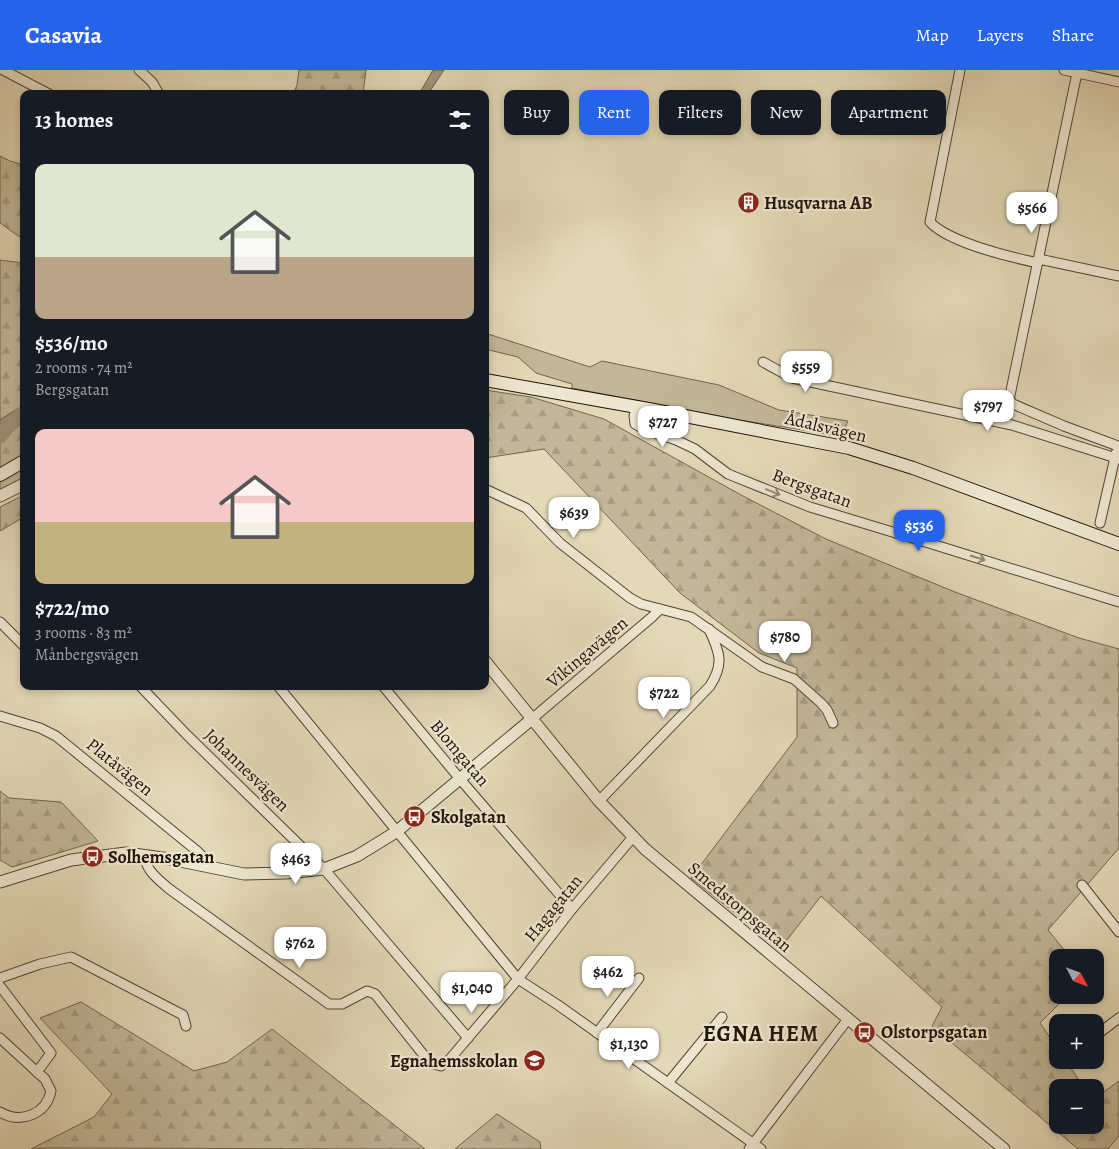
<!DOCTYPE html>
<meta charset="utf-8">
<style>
:root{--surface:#171b24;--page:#20242c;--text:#f1f3f6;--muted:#9ea1a6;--accent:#2563eb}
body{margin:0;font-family:Alegreya,serif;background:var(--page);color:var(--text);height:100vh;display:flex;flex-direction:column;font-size:19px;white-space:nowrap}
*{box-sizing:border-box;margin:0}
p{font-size:16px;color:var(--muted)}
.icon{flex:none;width:28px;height:28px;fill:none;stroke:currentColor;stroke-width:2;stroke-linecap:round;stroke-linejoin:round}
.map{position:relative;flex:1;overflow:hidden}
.side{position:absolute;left:20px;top:20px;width:469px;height:600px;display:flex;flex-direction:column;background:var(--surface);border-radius:10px;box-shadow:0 2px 8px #0003}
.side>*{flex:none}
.guide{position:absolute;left:504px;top:20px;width:475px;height:45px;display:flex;gap:10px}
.needle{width:32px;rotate:131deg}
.controls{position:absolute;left:1049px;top:879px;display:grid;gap:10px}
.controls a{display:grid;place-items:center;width:55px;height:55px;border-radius:10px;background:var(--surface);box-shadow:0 2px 8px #0003;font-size:25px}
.price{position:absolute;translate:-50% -42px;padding:0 11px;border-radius:10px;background:#fff;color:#222;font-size:16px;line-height:32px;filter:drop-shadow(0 1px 2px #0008)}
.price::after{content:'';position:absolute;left:50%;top:30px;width:15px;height:11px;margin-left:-8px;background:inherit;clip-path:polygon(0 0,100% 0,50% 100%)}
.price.selected{background:var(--accent);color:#fff}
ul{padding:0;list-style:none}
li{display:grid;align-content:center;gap:10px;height:265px;padding:0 15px}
li span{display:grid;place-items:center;height:155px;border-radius:10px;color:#555}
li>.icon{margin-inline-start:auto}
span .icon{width:90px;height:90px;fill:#fffc;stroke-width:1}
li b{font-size:21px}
h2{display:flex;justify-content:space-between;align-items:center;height:60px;padding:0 15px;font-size:21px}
.chip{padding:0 18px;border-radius:10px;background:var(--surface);box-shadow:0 2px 8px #0003;font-size:18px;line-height:45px}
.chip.selected{background:var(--accent);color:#fff}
header{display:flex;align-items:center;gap:30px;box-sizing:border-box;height:70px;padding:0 25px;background:var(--accent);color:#fff}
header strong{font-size:24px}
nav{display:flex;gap:28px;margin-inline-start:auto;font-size:18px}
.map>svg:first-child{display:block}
.green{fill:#c2b799;stroke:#726550}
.forest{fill:url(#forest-firs);stroke:#726550}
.water{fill:#a1957c;stroke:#6e614e}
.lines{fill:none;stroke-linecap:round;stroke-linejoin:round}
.river{stroke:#a1957c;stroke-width:15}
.minor-casing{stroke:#524434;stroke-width:11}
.tertiary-casing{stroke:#524434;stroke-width:13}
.secondary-casing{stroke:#211308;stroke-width:14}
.minor{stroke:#ede6d0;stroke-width:9}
.tertiary{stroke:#ede6d0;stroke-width:11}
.secondary{stroke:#ede6d0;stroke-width:12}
.oneway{stroke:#918776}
.labels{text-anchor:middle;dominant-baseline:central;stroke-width:4.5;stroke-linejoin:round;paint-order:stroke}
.poi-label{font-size:18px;font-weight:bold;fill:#211308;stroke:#ede6d0;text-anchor:start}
.street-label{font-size:18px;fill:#211308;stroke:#ede6d0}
.district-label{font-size:22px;font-weight:bold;letter-spacing:1px;fill:#211308;stroke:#ede6d0}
</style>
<header>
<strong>Casavia</strong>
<nav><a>Map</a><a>Layers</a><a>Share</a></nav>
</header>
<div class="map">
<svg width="1119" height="1079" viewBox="0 0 1119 1079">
<defs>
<pattern id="forest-firs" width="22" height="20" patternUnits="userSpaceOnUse" patternTransform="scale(1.25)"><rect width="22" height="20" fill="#c2b799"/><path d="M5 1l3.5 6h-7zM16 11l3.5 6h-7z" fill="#a69c82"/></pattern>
</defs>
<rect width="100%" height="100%" fill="#e3d8b7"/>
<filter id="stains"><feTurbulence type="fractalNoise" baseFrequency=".004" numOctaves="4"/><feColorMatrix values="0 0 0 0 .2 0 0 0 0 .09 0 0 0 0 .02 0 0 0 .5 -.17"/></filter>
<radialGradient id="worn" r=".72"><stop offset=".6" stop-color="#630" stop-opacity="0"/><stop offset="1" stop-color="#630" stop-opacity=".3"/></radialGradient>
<polygon class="green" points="485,263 590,297 602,291 719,315 779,340 848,351 841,366 739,350 572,318 572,314 536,303 518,287 485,279"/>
<g class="forest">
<polygon points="299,0 366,0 363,24 293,24 297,15"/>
<polygon points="0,86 10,91 24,95 24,170 0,153"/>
<polygon points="0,190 24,193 24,227 21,233 24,233 24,335 0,350"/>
<polygon points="485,320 531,327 604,349 743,426 826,469 955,522 1079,568 1119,579 1119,778 1048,860 1070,887 1058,888 1058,925 1068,925 1040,953 1057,978 1058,990 1065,990 1084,1017 1058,1018 1058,1055 1095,1055 1095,1028 1119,1011 1119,1066 1108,1079 1078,1079 932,956 942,937 821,826 780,879 691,808 797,667 797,598 759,583 680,523 544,379 485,388"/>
<polygon points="24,349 24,408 0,420 0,366 3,363"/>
<polygon points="24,425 24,447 0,461 0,437"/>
<polygon points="0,721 9,728 61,732 98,771 12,797 0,790"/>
<polygon points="81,932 194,1001 227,992 272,959 425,1079 48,1078 31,1079 94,1047 112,1024 40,948"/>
<polygon points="497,1044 540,1072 541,1079 455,1079"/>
</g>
<g class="water">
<polygon points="433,0 444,0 428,24 419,24"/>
<polygon points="24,335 24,349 3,363 0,366 0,350"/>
</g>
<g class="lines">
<polyline class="river" points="0,366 10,354 24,343"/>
<defs>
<g id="minor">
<polyline points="3,0 49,24"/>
<polyline points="139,0 152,12 159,24"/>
<path d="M 960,0 L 930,152 C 948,172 1010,187 1038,193"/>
<polyline points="1064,0 1119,12"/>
<polyline points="1077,3 1009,330 1013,334 1064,356 1118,376"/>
<polyline points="1039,189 1119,206"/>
<polyline points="763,292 792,308 1012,355 1119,389"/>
<polyline points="636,338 634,346 635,354 644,359 676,370 695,379 728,404 810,437 932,474 1119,532"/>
<polyline points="485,419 526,438 560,473 630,528 641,534 691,547 762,597 794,609 821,633 827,640 833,653"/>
<polyline points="1100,453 1116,383"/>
<polyline points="0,552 24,576"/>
<polyline points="140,616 187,665 324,799 468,968"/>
<polyline points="278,616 518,909 558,935 761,1079"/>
<polyline points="383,616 460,709 572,839"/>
<polyline points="0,646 40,658 56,666 197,781 202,786 202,796"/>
<polyline points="533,648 652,547 660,539"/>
<path d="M 599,731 L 710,616 C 725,593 719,581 709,559"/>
<path d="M 145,785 C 145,800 158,809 168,818 L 329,934 L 342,934 L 367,921 L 375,924 L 430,993 L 441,996 L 450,989 L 518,909 L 572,839 L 633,767"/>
<polyline points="1082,815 1119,862"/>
<polyline points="0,908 40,894 71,887 183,945 186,956"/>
<path d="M 0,916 L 51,983 L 37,1002 L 45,1009 L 51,1021 C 46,1045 20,1054 0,1042"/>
<polyline points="597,963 639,908"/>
<polyline points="1095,966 1119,948"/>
<polyline points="0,968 37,1002"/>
<polyline points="668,1013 722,947"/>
<polyline points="749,1079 848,949"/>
</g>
<g id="tertiary">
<polyline points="0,426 24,414"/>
<polyline points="485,591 599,731 645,779 1004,1079"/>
<polyline points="0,812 71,790 126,783 170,789 244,804 286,803 324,799 357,786 396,762 533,648"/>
</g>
<g id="secondary">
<polyline points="485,310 654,340 849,378 913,398 1119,474"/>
<polyline points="0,405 24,391"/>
</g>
</defs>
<use href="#minor" class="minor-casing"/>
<use href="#tertiary" class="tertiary-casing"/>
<use href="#secondary" class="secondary-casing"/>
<use href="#minor" class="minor"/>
<use href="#tertiary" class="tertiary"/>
<use href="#secondary" class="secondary"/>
</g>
<defs><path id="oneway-shaft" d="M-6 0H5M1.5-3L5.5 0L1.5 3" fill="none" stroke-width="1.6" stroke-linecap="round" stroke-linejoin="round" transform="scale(1.25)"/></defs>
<g class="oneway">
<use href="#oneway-shaft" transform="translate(773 422) rotate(22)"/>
<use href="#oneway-shaft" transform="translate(978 488) rotate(17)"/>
</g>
<defs>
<symbol id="building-disc" viewBox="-11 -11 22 22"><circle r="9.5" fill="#8f2418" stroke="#ede6d0"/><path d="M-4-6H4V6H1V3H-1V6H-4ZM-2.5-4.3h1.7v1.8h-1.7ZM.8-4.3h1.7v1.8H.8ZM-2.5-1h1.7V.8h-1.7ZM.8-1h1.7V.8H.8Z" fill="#fff"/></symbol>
<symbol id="bus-disc" viewBox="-11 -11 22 22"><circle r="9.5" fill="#8f2418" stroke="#ede6d0"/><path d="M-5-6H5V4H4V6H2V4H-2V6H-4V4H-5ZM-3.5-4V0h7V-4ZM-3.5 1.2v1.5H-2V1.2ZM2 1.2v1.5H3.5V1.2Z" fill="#fff"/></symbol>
<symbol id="school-disc" viewBox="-11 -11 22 22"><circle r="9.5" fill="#8f2418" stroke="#ede6d0"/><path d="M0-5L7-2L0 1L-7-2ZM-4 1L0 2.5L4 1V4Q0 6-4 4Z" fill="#fff"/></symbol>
</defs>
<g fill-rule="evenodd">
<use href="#building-disc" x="736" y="120" width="25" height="25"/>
<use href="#bus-disc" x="402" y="734" width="25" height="25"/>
<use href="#bus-disc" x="80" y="774" width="25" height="25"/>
<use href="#bus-disc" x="852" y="950" width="25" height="25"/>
<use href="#school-disc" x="522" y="978" width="25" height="25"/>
</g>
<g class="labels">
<g class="poi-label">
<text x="764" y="133">Husqvarna AB</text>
<text x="431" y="747">Skolgatan</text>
<text x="108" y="787">Solhemsgatan</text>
<text x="881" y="962">Olstorpsgatan</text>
<text x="518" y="991" text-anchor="end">Egnahemsskolan</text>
</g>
<g class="street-label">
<text transform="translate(826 357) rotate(13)">Ådalsvägen</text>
<text transform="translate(812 418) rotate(20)">Bergsgatan</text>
<text transform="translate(587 582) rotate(-40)">Vikingavägen</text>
<text transform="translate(460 683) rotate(50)">Blomgatan</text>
<text transform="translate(120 697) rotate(39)">Platåvägen</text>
<text transform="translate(247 700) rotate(44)">Johannesvägen</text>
<text transform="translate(740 837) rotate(40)">Smedstorpsgatan</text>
<text transform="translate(553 838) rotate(-51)">Hagagatan</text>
</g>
<g class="district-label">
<text x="761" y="964">EGNA HEM</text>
</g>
</g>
<rect width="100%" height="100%" filter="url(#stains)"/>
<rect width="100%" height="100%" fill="url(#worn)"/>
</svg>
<div class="controls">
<a><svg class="needle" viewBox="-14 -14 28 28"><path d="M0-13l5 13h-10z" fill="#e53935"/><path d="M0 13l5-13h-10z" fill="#9ea1a6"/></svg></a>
<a>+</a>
<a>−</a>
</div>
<b class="price" style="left:1032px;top:164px">$566</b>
<b class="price" style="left:806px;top:323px">$559</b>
<b class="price" style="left:988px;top:362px">$797</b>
<b class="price" style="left:663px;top:378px">$727</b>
<b class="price" style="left:574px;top:469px">$639</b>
<b class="price selected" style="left:919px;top:482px">$536</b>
<b class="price" style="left:785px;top:593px">$780</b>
<b class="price" style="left:664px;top:649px">$722</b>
<b class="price" style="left:296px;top:815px">$463</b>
<b class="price" style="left:300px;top:899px">$762</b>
<b class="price" style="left:608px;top:928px">$462</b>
<b class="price" style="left:472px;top:944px">$1,040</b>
<b class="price" style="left:629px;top:1000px">$1,130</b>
<div class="guide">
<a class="chip">Buy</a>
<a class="chip selected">Rent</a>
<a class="chip">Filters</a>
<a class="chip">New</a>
<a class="chip">Apartment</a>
</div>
<section class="side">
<h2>13 homes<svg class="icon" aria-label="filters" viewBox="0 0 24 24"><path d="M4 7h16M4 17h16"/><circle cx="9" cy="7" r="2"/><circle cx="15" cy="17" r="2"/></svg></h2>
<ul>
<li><span style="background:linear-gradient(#dfe7d0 60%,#b9a48a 0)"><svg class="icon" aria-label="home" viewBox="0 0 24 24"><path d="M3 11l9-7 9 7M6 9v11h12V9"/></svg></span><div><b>$536/mo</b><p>2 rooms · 74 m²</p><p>Bergsgatan</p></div></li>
<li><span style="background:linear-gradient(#f6c9c9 60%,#c2b280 0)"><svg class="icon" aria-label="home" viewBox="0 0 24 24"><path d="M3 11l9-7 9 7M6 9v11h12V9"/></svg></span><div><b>$722/mo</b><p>3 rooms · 83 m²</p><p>Månbergsvägen</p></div></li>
</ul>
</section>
</div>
